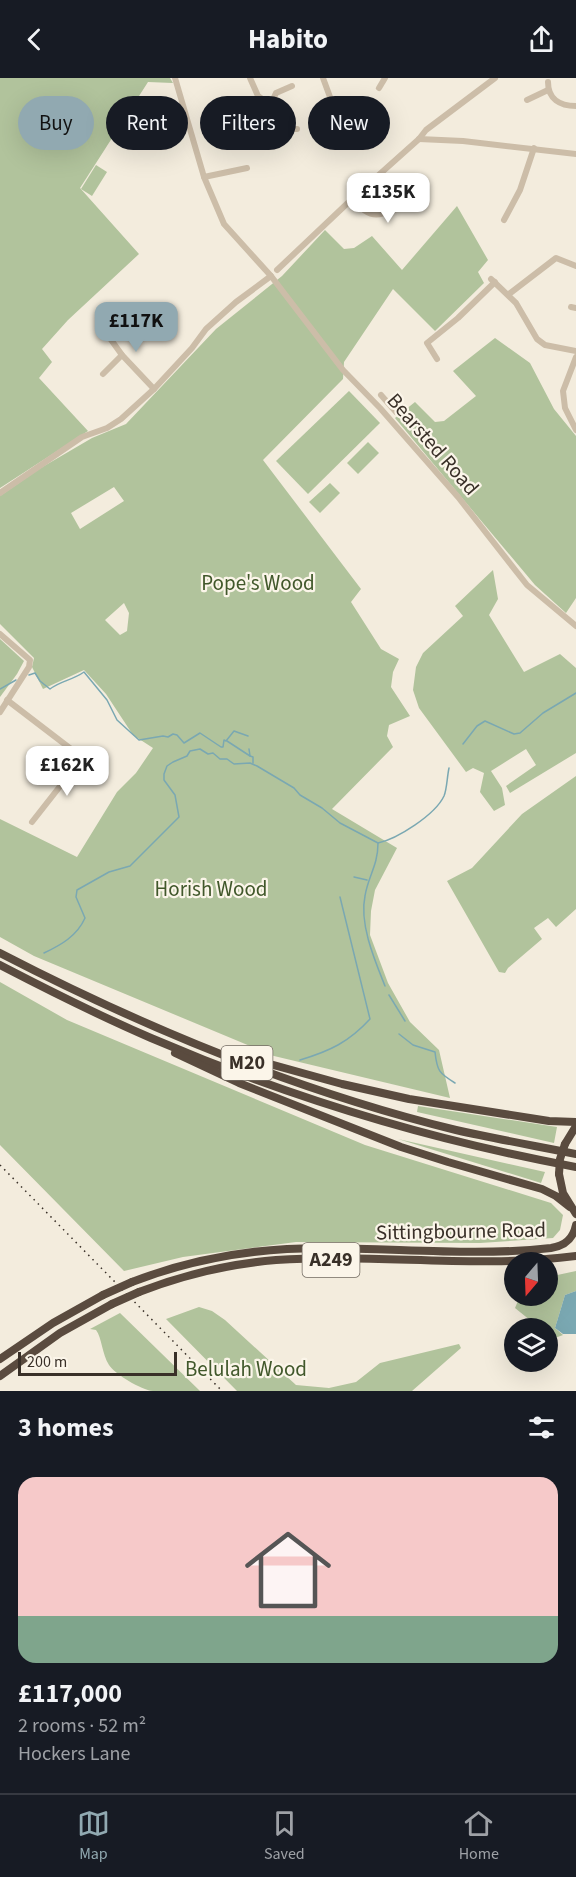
<!DOCTYPE html>
<meta charset="utf-8">
<style>
:root{--surface:#171b24;--page:#20242c;--text:#f1f3f6;--muted:#9ea1a6;--line:#363941;--accent:#91a9b1}
body{margin:0;font-family:"Source Sans 3",sans-serif;background:var(--page);color:var(--text);height:100vh;display:flex;flex-direction:column;font-size:22px;white-space:nowrap}
*{box-sizing:border-box;margin:0}
p{font-size:20px;color:var(--muted)}
.icon{flex:none;width:33px;height:33px;fill:none;stroke:currentColor;stroke-width:2;stroke-linecap:round;stroke-linejoin:round}
.map{position:relative;height:1313px;overflow:hidden}
.side{display:flex;flex-direction:column;background:var(--surface);flex:1}
.side>*{flex:none}
.hud{position:absolute;left:18px;top:18px;width:540px;height:54px;display:flex;gap:12px}
.needle{width:39px;rotate:199deg}
.tools{position:absolute;left:504px;top:1174px;display:grid;gap:12px}
.tools a{display:grid;place-items:center;width:54px;height:54px;border-radius:50%;background:var(--surface);box-shadow:0 6px 24px #0002;font-size:30px}
.scale{position:absolute;left:18px;bottom:15px;width:159px;box-sizing:border-box;padding-left:6px;border:3px solid #393028;border-top:0;font-size:16px;line-height:21px;white-space:nowrap;color:#393028;-webkit-text-stroke:4px #fbf5e9;paint-order:stroke}
.price{position:absolute;translate:-50% -51px;padding:0 14px;border-radius:12px;background:#fff;color:#222;font-size:20px;line-height:39px;filter:drop-shadow(0 2px 3px #0008)}
.price::after{content:'';position:absolute;left:50%;top:36px;width:18px;height:14px;margin-left:-9px;background:inherit;clip-path:polygon(0 0,100% 0,50% 100%)}
.price.on{background:var(--accent);color:#111}
ul{padding:0;list-style:none}
li{display:grid;align-content:center;gap:12px;height:318px;padding:0 18px}
li+li{border-top:2px solid var(--line)}
li span{display:grid;place-items:center;height:186px;border-radius:18px;color:#555}
li>.icon{margin-inline-start:auto}
span .icon{width:108px;height:108px;fill:#fffc;stroke-width:1}
li b{font-size:26px}
h2{display:flex;justify-content:space-between;align-items:center;height:72px;padding:0 18px;font-size:26px}
.pill{padding:0 21px;border-radius:27px;background:var(--surface);box-shadow:0 6px 24px #0002;font-size:21px;line-height:54px}
.pill.on{background:var(--accent);color:#111}
header{display:flex;justify-content:space-between;align-items:center;height:78px;padding:0 18px;background:var(--surface);font-size:27px;font-weight:700}
.tabs{display:flex;justify-content:space-around;align-items:center;height:84px;border-top:2px solid var(--line);background:var(--surface);font-size:16px;color:var(--muted)}
.tabs a{display:grid;justify-items:center;gap:3px}
.tabs .on{color:var(--accent)}
.map>svg:first-child{display:block}
.green{fill:#b1c39c;fill-rule:evenodd}
.water{fill:#7aa8b2}
.lines{fill:none;stroke-linecap:round;stroke-linejoin:round}
.stream{stroke:#7aa8b2;stroke-width:1.5}
.minor{stroke:#ccbda8;stroke-width:6}
.highway{stroke:#5a4b3f;stroke-width:8}
.rail{stroke:#393028;stroke-width:1.5;stroke-dasharray:1.5 4.5;stroke-linecap:butt}
.highway-bridge{stroke:#5a4b3f;stroke-width:8}
.labels{text-anchor:middle;dominant-baseline:central;stroke-width:4.5;stroke-linejoin:round;paint-order:stroke}
.shield{fill:#fbf5e9;stroke:#736b62;stroke-width:1.5}
.shield-label{font-size:20px;font-weight:bold;fill:#393028}
.street-label{font-size:21px;fill:#393028;stroke:#fbf5e9}
.park-label{font-size:21px;fill:#41582b;stroke:#fbf5e9}
</style>
<header><svg class="icon" aria-label="back" viewBox="0 0 24 24"><path d="M15 5l-7 7 7 7"/></svg>Habito<svg class="icon" aria-label="share" viewBox="0 0 24 24"><path d="M12 15V3M7 8l5-5 5 5M5 13v7h14v-7"/></svg></header>
<div class="map">
<svg width="576" height="1313" viewBox="0 0 576 1313">
<rect width="100%" height="100%" fill="#f3ecdd"/>
<g class="green">
<polygon points="0,0 170,0 173,5 148,4 80,110 139,176 68,242 42,271 52,284 39,300 88,353 0,410"/>
<polygon points="96,87 107,94 92,118 81,111"/>
<path d="M 457,128 L 488,182 L 478,194 L 484,205 L 435,253 L 393,211 L 344,284 L 343,301 L 263,382 L 361,511 L 351,524 L 381,571 L 399,581 L 393,594 L 391,609 L 410,638 L 389,647 L 387,658 L 393,669 L 332,731 L 397,770 L 375,812 L 371,833 L 370,857 L 388,905 L 410,944 L 439,972 L 450,1020 L 274,978 L 34,878 L 0,859 L 0,741 L 77,779 L 117,714 L 136,695 L 153,670 L 133,657 L 106,616 L 84,592 L 43,611 L 32,589 L 34,580 L 0,546 L 0,418 L 39,391 L 92,360 L 126,346 L 216,251 L 282,198 L 325,152 L 344,171 L 354,170 L 372,158 L 402,192 ZM 114,409 L 124,423 L 80,451 L 71,435 ZM 124,525 L 129,535 L 127,553 L 120,557 L 105,542 Z"/>
<polygon points="495,260 530,285 554,331 576,358 576,520 566,535 535,507 395,340 415,324 435,344 444,343 476,318 453,293"/>
<polygon points="349,313 380,345 308,416 276,383"/>
<polygon points="368,364 379,375 358,396 347,385"/>
<polygon points="330,405 340,415 320,435 309,424"/>
<polygon points="493,492 498,521 489,537 524,594 560,576 576,590 576,675 510,715 506,708 536,687 526,671 491,693 502,710 505,727 494,733 480,714 484,695 473,690 466,694 419,630 413,612 416,589 423,575 463,538 455,528"/>
<polygon points="0,561 24,583 17,596 0,619"/>
<polygon points="576,698 576,831 556,849 548,840 534,850 542,861 508,890 505,895 499,894 447,803 472,790 522,736"/>
<polygon points="0,904 67,942 365,1067 551,1125 563,1137 560,1152 553,1160 480,1165 296,1164 183,1179 124,1193 0,1067"/>
<polygon points="418,1028 557,1049 554,1065 417,1034"/>
<polygon points="398,1061 545,1094 541,1105"/>
<polygon points="576,1193 576,1213 565,1217 555,1250 563,1257 555,1260 548,1255 548,1251 541,1251 515,1230 520,1218 548,1218 548,1199"/>
<polygon points="199,1229 212,1233 225,1242 296,1307 329,1310 356,1304 380,1285 459,1266 461,1270 412,1313 237,1313 166,1241"/>
<path d="M 120,1235 L 200,1313 C 184,1313 168,1313 153,1313 C 141,1312 115,1296 109,1287 C 102,1276 102,1260 96,1252 L 90,1251 Z"/>
</g>
<polygon class="water" points="576,1213 576,1256 563,1256 555,1250 565,1217"/>
<g class="lines">
<g class="stream">
<path d="M 29,597 L 35,595 L 40,603 L 50,611 C 60,603 73,602 84,594 L 107,622 L 117,642 L 139,662 L 163,658 L 168,659 L 173,656 L 177,657 L 184,665 L 200,655 L 221,669 L 223,669 L 224,662 L 226,663 L 234,653 L 248,658"/>
<polyline points="0,611 16,602"/>
<polyline points="227,663 250,678"/>
<polyline points="463,666 477,648 485,643 514,656 520,655 543,635 576,615"/>
<polyline points="249,671 250,678 253,679 253,685"/>
<path d="M 378,765 C 378,788 368,798 365,818 C 359,846 375,883 385,908"/>
<polyline points="354,799 367,802"/>
<path d="M 44,875 C 61,867 77,858 85,840 L 76,819 L 77,812 L 109,794 L 130,788 L 179,739 L 175,717 L 164,702 L 164,696 L 167,688 L 173,684 L 187,678 L 190,673 L 200,671 L 208,676 L 213,675 L 220,681 L 227,681 L 234,686 L 250,685 L 257,688 L 294,710 L 300,717 L 322,730 L 340,745 L 378,765 C 397,761 435,737 444,718 C 447,711 447,699 449,690"/>
<polyline points="389,917 405,943"/>
<path d="M 399,956 L 413,967 L 435,974 C 437,993 439,995 455,1005"/>
<path d="M 300,982 C 330,973 349,964 370,941 L 340,819"/>
</g>
<g class="minor">
<polyline points="175,0 204,99 224,146 271,198 343,292 380,330 458,419 527,507 576,548"/>
<polyline points="250,0 258,18 279,33 286,51"/>
<polyline points="323,0 337,38"/>
<path d="M 548,4 C 548,21 560,28 576,28"/>
<polyline points="379,10 385,0"/>
<polyline points="527,22 548,12"/>
<polyline points="271,26 276,15 292,8"/>
<polyline points="317,48 344,35"/>
<polyline points="266,58 286,51 297,51"/>
<polyline points="419,61 463,63 576,76"/>
<polyline points="204,99 247,90"/>
<path d="M 353,120 C 379,158 400,121 422,103"/>
<polyline points="504,142 520,112 534,70"/>
<polyline points="277,192 353,120 419,61 426,52 495,0"/>
<polyline points="491,201 516,225 537,261 545,267 576,273"/>
<polyline points="509,216 556,180 576,188"/>
<polyline points="571,229 576,230"/>
<polyline points="104,252 122,277 154,311"/>
<polyline points="576,279 563,313 565,330 576,352"/>
<polyline points="437,281 427,265 458,240 495,204"/>
<polyline points="103,296 122,277"/>
<polyline points="381,317 396,334"/>
<polyline points="0,415 82,359 107,350 121,341 154,311 192,270 206,251 236,224 271,198"/>
<polyline points="0,556 30,582 29,589 0,634"/>
<polyline points="7,622 105,697"/>
<polyline points="32,744 83,679"/>
</g>
<g class="highway">
<path d="M 0,875 C 145,950 297,1013 456,1052 C 496,1061 536,1068 576,1076"/>
<path d="M 0,887 C 50,913 100,938 151,960 C 288,1019 430,1062 576,1089"/>
<polyline points="175,975 239,1005 401,1069 448,1084 542,1111 556,1118 570,1129"/>
<polyline points="230,975 342,1006 409,1021 549,1043 576,1044"/>
<polyline points="565,1066 576,1048"/>
<polyline points="559,1096 563,1115 576,1136"/>
<path d="M 132,1204 C 181,1185 233,1174 287,1171 C 375,1167 463,1180 551,1170 C 565,1168 573,1161 576,1147"/>
<path d="M 139,1214 C 183,1197 229,1186 276,1182 C 376,1175 476,1191 576,1178"/>
<polyline points="0,1281 53,1245 103,1217"/>
<polyline points="0,1298 60,1255 112,1226"/>
</g>
<polyline class="rail" points="0,1087 222,1313"/>
<g class="highway-bridge">
<polyline points="559,1096 560,1081 565,1066"/>
<polyline points="103,1217 132,1204"/>
<polyline points="112,1226 139,1214"/>
</g>
</g>
<g class="labels">
<g class="shield">
<rect x="221.5" y="968" width="51" height="34" rx="4.5"/>
<rect x="302.5" y="1165" width="57" height="34" rx="4.5"/>
</g>
<g class="shield-label">
<text x="247" y="985">M20</text>
<text x="331" y="1182">A249</text>
</g>
<g class="street-label">
<text transform="translate(433 366) rotate(49)">Bearsted Road</text>
<text transform="translate(461 1153) rotate(-1)">Sittingbourne Road</text>
</g>
<g class="park-label">
<text x="258" y="505">Pope's Wood</text>
<text x="211" y="811">Horish Wood</text>
<text x="246" y="1291">Belulah Wood</text>
</g>
</g>
</svg>
<div class="tools">
<a><svg class="needle" viewBox="-14 -14 28 28"><path d="M0-13l5 13h-10z" fill="#e53935"/><path d="M0 13l5-13h-10z" fill="#9ea1a6"/></svg></a>
<a><svg class="icon" aria-label="layers" viewBox="0 0 24 24"><path d="M12 4l9 5-9 5-9-5zM3 14l9 5 9-5"/></svg></a>
</div>
<div class="scale">200 m</div>
<b class="price" style="left:388px;top:146px">£135K</b>
<b class="price on" style="left:136px;top:275px">£117K</b>
<b class="price" style="left:67px;top:719px">£162K</b>
<div class="hud">
<a class="pill on">Buy</a>
<a class="pill">Rent</a>
<a class="pill">Filters</a>
<a class="pill">New</a>
</div>
</div>
<section class="side">
<h2>3 homes<svg class="icon" aria-label="filters" viewBox="0 0 24 24"><path d="M4 7h16M4 17h16"/><circle cx="9" cy="7" r="2"/><circle cx="15" cy="17" r="2"/></svg></h2>
<ul>
<li><span style="background:linear-gradient(#f6c9c9 75%,#7fa58c 0)"><svg class="icon" aria-label="home" viewBox="0 0 24 24"><path d="M3 11l9-7 9 7M6 9v11h12V9"/></svg></span><div><b>£117,000</b><p>2 rooms · 52 m²</p><p>Hockers Lane</p></div></li>
</ul>
</section>
<nav class="tabs">
<a class="on"><svg class="icon" aria-label="map" viewBox="0 0 24 24"><path d="M3 6l6-2 6 2 6-2v14l-6 2-6-2-6 2zM9 4v14M15 6v14"/></svg>Map</a>
<a><svg class="icon" aria-label="saved" viewBox="0 0 24 24"><path d="M7 4h10v16l-5-4-5 4z"/></svg>Saved</a>
<a><svg class="icon" aria-label="home" viewBox="0 0 24 24"><path d="M3 11l9-7 9 7M6 9v11h12V9"/></svg>Home</a>
</nav>
